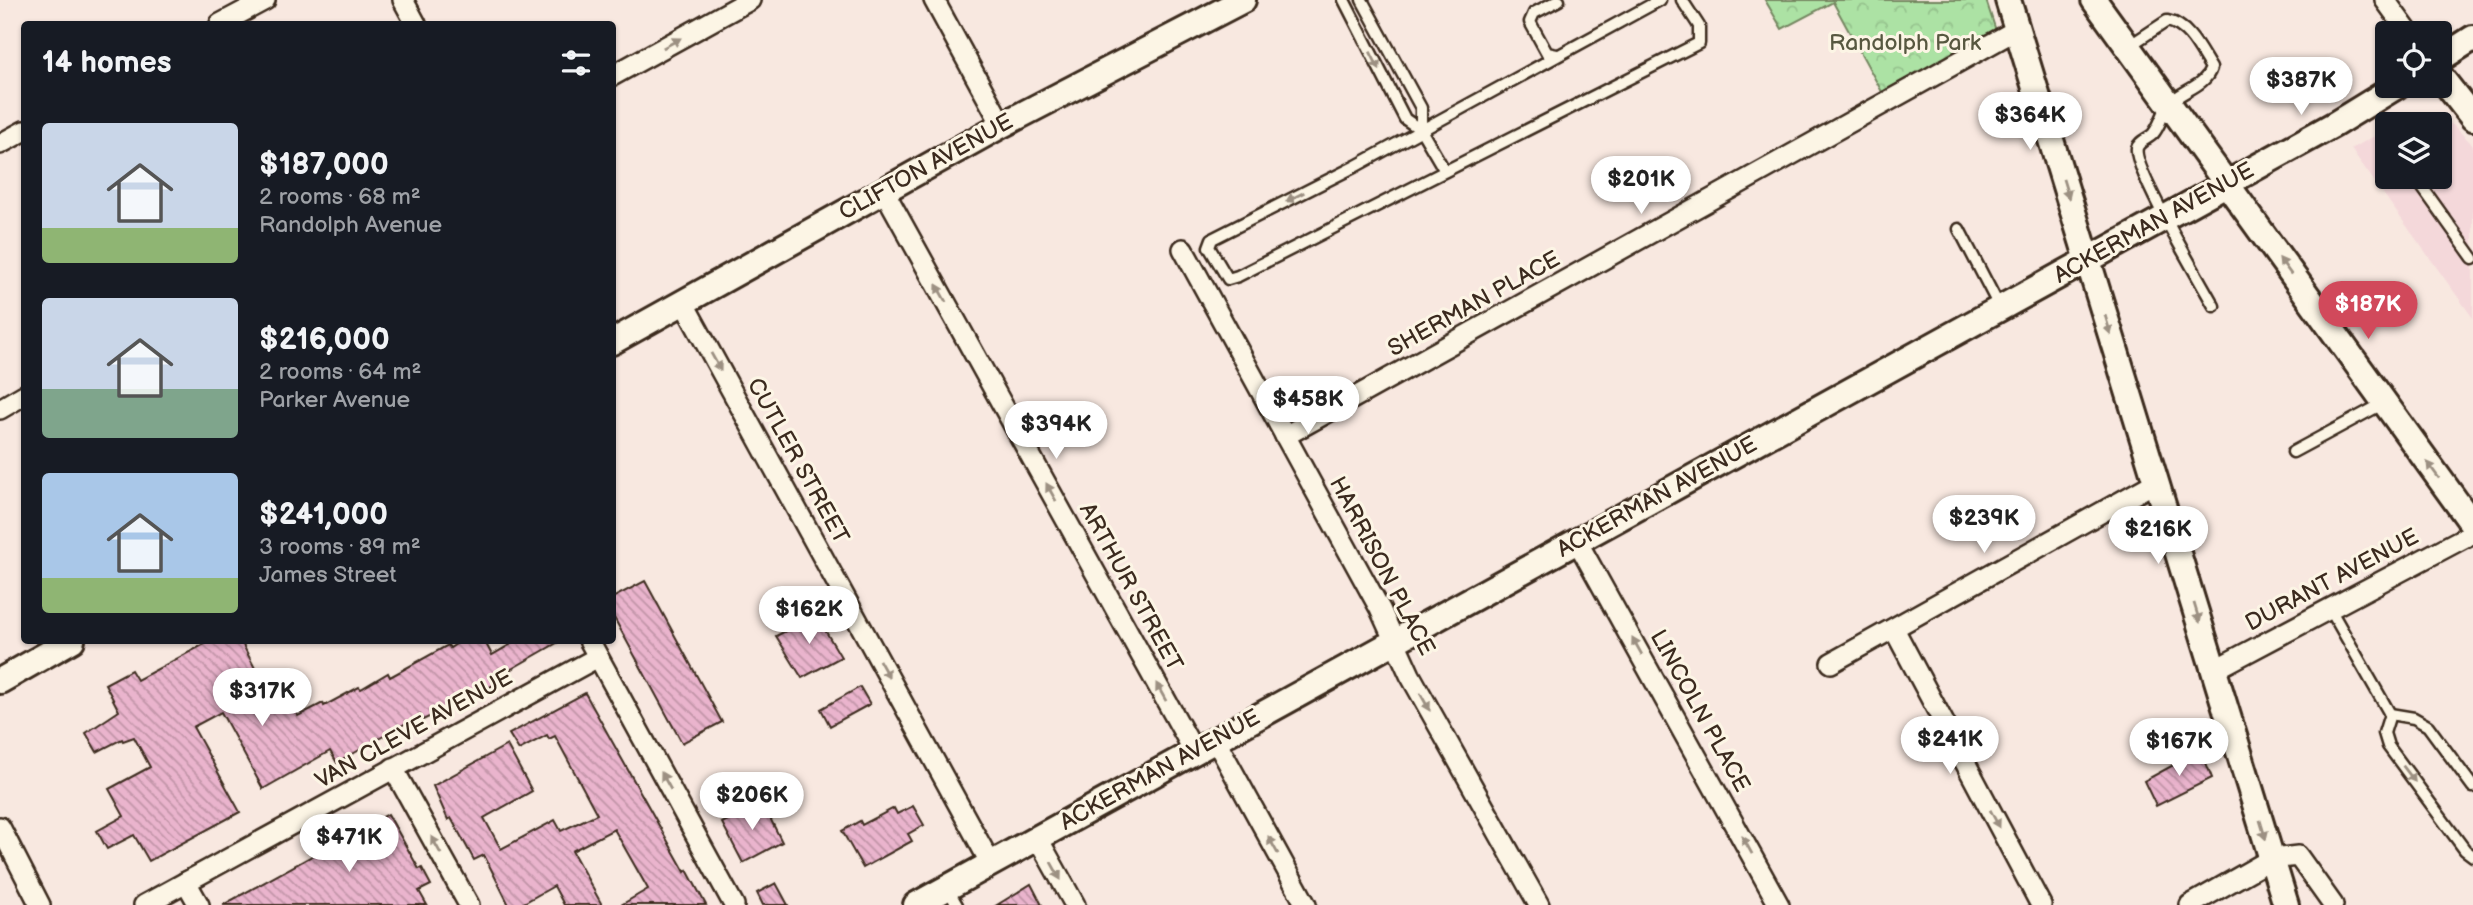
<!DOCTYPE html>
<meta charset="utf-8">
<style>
:root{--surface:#171b24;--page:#20242c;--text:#f1f3f6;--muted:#9ea1a6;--accent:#d1495b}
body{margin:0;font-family:"Balsamiq Sans",sans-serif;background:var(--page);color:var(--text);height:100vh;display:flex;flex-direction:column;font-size:26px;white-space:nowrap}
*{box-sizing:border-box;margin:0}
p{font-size:23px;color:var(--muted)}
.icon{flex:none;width:38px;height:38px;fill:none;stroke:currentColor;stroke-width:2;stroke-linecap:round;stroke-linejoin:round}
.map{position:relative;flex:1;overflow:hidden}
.details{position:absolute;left:21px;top:21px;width:595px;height:623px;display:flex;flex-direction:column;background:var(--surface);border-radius:7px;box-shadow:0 2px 5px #0004}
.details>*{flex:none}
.controls{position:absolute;left:2375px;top:21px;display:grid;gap:14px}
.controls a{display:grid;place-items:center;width:77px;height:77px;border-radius:7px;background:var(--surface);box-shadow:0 2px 5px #0004;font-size:35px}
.price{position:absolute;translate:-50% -60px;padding:0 16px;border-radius:24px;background:#fff;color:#222;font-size:23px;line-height:46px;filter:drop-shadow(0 2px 4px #0008)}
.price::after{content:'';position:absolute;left:50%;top:42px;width:21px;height:16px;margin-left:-10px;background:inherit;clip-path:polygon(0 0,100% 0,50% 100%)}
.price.on{background:var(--accent);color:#fff}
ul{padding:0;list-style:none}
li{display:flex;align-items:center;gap:21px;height:175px;padding:0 21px}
li span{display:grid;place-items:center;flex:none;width:196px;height:140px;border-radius:7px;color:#555}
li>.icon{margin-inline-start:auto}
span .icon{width:84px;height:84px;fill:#fffc;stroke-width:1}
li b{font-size:30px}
h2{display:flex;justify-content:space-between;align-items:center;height:84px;padding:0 21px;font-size:30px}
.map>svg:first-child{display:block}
.built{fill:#f4d8da}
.park{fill:url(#park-crowns);stroke:#748661;stroke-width:2}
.building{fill:url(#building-back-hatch);stroke:#3b2a1e;stroke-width:2}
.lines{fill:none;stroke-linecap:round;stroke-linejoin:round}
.service-casing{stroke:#3b2a1e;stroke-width:15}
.minor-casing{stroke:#3b2a1e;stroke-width:24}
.tertiary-casing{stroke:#3b2a1e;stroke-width:30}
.service{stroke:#fcf5e5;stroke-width:10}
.minor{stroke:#fcf5e5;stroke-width:19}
.tertiary{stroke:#fcf5e5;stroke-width:24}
.oneway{fill:#9c9082}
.labels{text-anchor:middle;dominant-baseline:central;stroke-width:6;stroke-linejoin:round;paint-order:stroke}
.park-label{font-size:23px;fill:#575840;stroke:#fcf5e5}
.street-label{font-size:23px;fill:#3b2a1e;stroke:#fcf5e5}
</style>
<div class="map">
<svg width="2473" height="905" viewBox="0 0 2473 905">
<defs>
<pattern id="park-crowns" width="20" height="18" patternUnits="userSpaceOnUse" patternTransform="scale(1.75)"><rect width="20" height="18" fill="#ace2a4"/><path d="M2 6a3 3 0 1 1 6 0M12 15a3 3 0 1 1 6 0" fill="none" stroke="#95c28d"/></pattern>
<pattern id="building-back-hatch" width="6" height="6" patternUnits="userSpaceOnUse" patternTransform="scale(1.75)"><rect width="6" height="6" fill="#eab4cd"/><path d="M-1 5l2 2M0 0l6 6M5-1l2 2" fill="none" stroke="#bf93a6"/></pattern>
</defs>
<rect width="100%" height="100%" fill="#f8e8e0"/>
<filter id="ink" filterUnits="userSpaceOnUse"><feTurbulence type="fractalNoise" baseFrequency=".0143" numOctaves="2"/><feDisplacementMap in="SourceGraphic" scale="14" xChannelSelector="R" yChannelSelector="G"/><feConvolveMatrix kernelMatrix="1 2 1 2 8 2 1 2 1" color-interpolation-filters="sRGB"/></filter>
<g filter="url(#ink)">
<polygon class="built" points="2417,114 2442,118 2454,126 2473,145 2473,318 2351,149 2387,129 2387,177 2440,177 2440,124 2395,124"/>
<polygon class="park" points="1765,0 1986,0 1999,40 1888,103 1833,2 1782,29"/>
<g class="building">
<polygon points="645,581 722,722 682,743 612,614 612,598"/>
<polygon points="816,615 841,657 802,678 776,636"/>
<polygon points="212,640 238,640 243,645 275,707 289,700 298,716 323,703 324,706 359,687 361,689 388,673 390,677 448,645 450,648 462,640 484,640 492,655 518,640 562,640 501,675 503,680 486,689 423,720 420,715 337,763 330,751 263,789 221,712 193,727 240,812 149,861 134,835 107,849 97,831 124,816 109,789 150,767 134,737 123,741 122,739 97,752 86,733 119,711 105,684 131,670 137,680"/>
<polygon points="860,687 870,704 830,726 821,709"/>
<polygon points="585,693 685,872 687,870 706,905 621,905 648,889 614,829 572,851 602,905 564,905 554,886 520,905 509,905 484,855 474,860 451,818 448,820 433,786 507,745 532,791 484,818 501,849 555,820 561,831 597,814 555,736 549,739 547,735 519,750 509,734"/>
<polygon points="2201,750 2212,778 2156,806 2144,781"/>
<polygon points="762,802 782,842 743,863 722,823"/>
<polygon points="913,806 924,825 908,834 912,841 863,868 842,831 860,821 862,825 894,808 897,814"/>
<polygon points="388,814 419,869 422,868 431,885 419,891 427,905 223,905"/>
<polygon points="776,883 788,905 763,905 757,893"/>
<polygon points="1031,884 1042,905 997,905"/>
</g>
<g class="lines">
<defs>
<g id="service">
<polyline points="1344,0 1405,119 1421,130 1445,171"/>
<polyline points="1362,0 1421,108 1421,130"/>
<polyline points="1660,0 1356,166 1212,239 1209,247 1228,279 1238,276 1699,43 1699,26 1682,0"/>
<path d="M 2129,46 L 2167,21 C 2189,25 2200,51 2211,68 C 2205,88 2179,90 2168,106 C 2162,114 2160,126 2153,134 C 2148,139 2139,141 2137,148 C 2132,167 2201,282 2214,306"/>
<polyline points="1557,55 1547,53 1530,22 1534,13 1559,0"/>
<polyline points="2415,177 2473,258"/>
<polyline points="1959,229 2000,308"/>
<polyline points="2293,452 2384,403"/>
<polyline points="2330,609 2390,714"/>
<polyline points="2390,714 2384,733 2388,746 2465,850 2473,856"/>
<polyline points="2390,714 2414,718 2428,726 2473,787"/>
<polyline points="947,888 957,905"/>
</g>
<g id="minor">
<polyline points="403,0 416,24"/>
<polyline points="934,0 1002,125"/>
<polyline points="2385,0 2409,33"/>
<polyline points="220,24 265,0"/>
<polyline points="612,76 750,0"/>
<polyline points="0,144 24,131"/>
<polyline points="883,189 1194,751"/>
<polyline points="1183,249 1380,609 1410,675 1539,905"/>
<polyline points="683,302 991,864"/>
<polyline points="0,409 24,395"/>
<polyline points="1285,436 2016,30"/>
<polyline points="1577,541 1779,905"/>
<polyline points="1894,629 2041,905"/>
<polyline points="589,640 734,905"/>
<polyline points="1831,663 2156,482"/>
<polyline points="2214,670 2473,533"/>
<polyline points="1215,739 1306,905"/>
<polyline points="393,768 469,905"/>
<polyline points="0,827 40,905"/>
<polyline points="1037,837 1075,905"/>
<polyline points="186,882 199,905"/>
<polyline points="144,905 598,657"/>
<polyline points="2190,905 2271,859 2298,856 2333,905"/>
</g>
<g id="tertiary">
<polyline points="2008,0 2286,905"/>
<polyline points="2094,0 2473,525"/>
<polyline points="2440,59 2473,38"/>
<polyline points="2440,76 2473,118"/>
<polyline points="612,342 1002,125 1243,0"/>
<polyline points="0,681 72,640"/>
<polyline points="916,905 2226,184 2335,124 2397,86"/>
</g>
</defs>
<use href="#service" class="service-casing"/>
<use href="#minor" class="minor-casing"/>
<use href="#tertiary" class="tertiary-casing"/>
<use href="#service" class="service"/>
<use href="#minor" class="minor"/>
<use href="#tertiary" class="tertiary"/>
</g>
<defs><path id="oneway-solid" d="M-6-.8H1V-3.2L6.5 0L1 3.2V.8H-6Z" transform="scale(1.75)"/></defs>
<g class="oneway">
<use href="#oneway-solid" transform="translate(672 43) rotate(-29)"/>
<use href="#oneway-solid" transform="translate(1375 61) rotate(63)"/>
<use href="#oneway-solid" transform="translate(2066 189) rotate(73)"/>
<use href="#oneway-solid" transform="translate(1295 197) rotate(153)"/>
<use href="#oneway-solid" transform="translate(2285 266) rotate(-126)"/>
<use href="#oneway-solid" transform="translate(941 293) rotate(-119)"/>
<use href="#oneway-solid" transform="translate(2108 325) rotate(73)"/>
<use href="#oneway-solid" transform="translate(716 362) rotate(61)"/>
<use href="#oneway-solid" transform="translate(2433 470) rotate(-126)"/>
<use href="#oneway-solid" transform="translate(1051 492) rotate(-119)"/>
<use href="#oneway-solid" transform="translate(2197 613) rotate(73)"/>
<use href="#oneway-solid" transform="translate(1637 646) rotate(-119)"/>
<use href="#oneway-solid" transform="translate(884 669) rotate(61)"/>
<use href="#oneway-solid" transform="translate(1161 692) rotate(-119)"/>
<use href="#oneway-solid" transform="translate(1425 702) rotate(61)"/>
<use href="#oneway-solid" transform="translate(2409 774) rotate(53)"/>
<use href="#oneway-solid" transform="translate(666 781) rotate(-119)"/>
<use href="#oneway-solid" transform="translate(1995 819) rotate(62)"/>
<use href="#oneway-solid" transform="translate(2263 830) rotate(73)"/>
<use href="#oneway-solid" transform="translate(436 845) rotate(-119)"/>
<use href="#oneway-solid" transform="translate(1273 845) rotate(-119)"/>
<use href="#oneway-solid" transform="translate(1747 845) rotate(-119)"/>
<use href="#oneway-solid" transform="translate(1056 871) rotate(61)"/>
</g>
</g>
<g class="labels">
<g class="park-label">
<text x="1905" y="43">Randolph Park</text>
</g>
<g class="street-label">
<text transform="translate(926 167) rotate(-29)">CLIFTON AVENUE</text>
<text transform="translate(2154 223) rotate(-29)">ACKERMAN AVENUE</text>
<text transform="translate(1474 304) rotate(-29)">SHERMAN PLACE</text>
<text transform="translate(798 461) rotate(61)">CUTLER STREET</text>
<text transform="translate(1657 497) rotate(-29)">ACKERMAN AVENUE</text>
<text transform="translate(1382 566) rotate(62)">HARRISON PLACE</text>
<text transform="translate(2332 580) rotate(-28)">DURANT AVENUE</text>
<text transform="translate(1131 587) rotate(61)">ARTHUR STREET</text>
<text transform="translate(1700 711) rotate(61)">LINCOLN PLACE</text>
<text transform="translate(414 729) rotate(-29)">VAN CLEVE AVENUE</text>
<text transform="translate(1160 770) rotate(-29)">ACKERMAN AVENUE</text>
</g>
</g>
</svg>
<div class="controls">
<a><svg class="icon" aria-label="locate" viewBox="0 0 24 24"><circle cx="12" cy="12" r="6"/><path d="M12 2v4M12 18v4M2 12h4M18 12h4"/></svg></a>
<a><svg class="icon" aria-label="layers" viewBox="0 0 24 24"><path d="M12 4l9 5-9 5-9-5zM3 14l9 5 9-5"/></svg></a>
</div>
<b class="price" style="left:2301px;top:117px">$387K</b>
<b class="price" style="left:2030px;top:152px">$364K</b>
<b class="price" style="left:1641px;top:216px">$201K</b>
<b class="price on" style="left:2368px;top:341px">$187K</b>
<b class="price" style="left:1308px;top:436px">$458K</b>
<b class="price" style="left:1056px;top:461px">$394K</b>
<b class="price" style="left:1984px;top:555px">$239K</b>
<b class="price" style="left:2158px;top:566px">$216K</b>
<b class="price" style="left:809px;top:646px">$162K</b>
<b class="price" style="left:262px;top:728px">$317K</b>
<b class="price" style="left:1950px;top:776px">$241K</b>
<b class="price" style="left:2179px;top:778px">$167K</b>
<b class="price" style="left:752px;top:832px">$206K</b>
<b class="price" style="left:349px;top:874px">$471K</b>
<section class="details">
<h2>14 homes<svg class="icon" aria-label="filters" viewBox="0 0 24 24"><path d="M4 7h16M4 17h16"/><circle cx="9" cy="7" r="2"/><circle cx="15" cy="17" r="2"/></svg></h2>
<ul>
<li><span style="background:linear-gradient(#c9d6e8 75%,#8fb573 0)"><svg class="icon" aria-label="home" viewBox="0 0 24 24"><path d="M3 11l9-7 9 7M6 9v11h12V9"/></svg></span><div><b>$187,000</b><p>2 rooms · 68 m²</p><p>Randolph Avenue</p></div></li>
<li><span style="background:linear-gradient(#c9d6e8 65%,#7fa58c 0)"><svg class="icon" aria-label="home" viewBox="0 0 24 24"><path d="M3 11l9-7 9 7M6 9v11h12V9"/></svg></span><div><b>$216,000</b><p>2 rooms · 64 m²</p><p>Parker Avenue</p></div></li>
<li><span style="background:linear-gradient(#a9c7e8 75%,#8fb573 0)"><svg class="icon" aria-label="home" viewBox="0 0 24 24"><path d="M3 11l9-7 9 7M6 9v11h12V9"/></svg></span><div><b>$241,000</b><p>3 rooms · 89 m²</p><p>James Street</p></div></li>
</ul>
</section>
</div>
